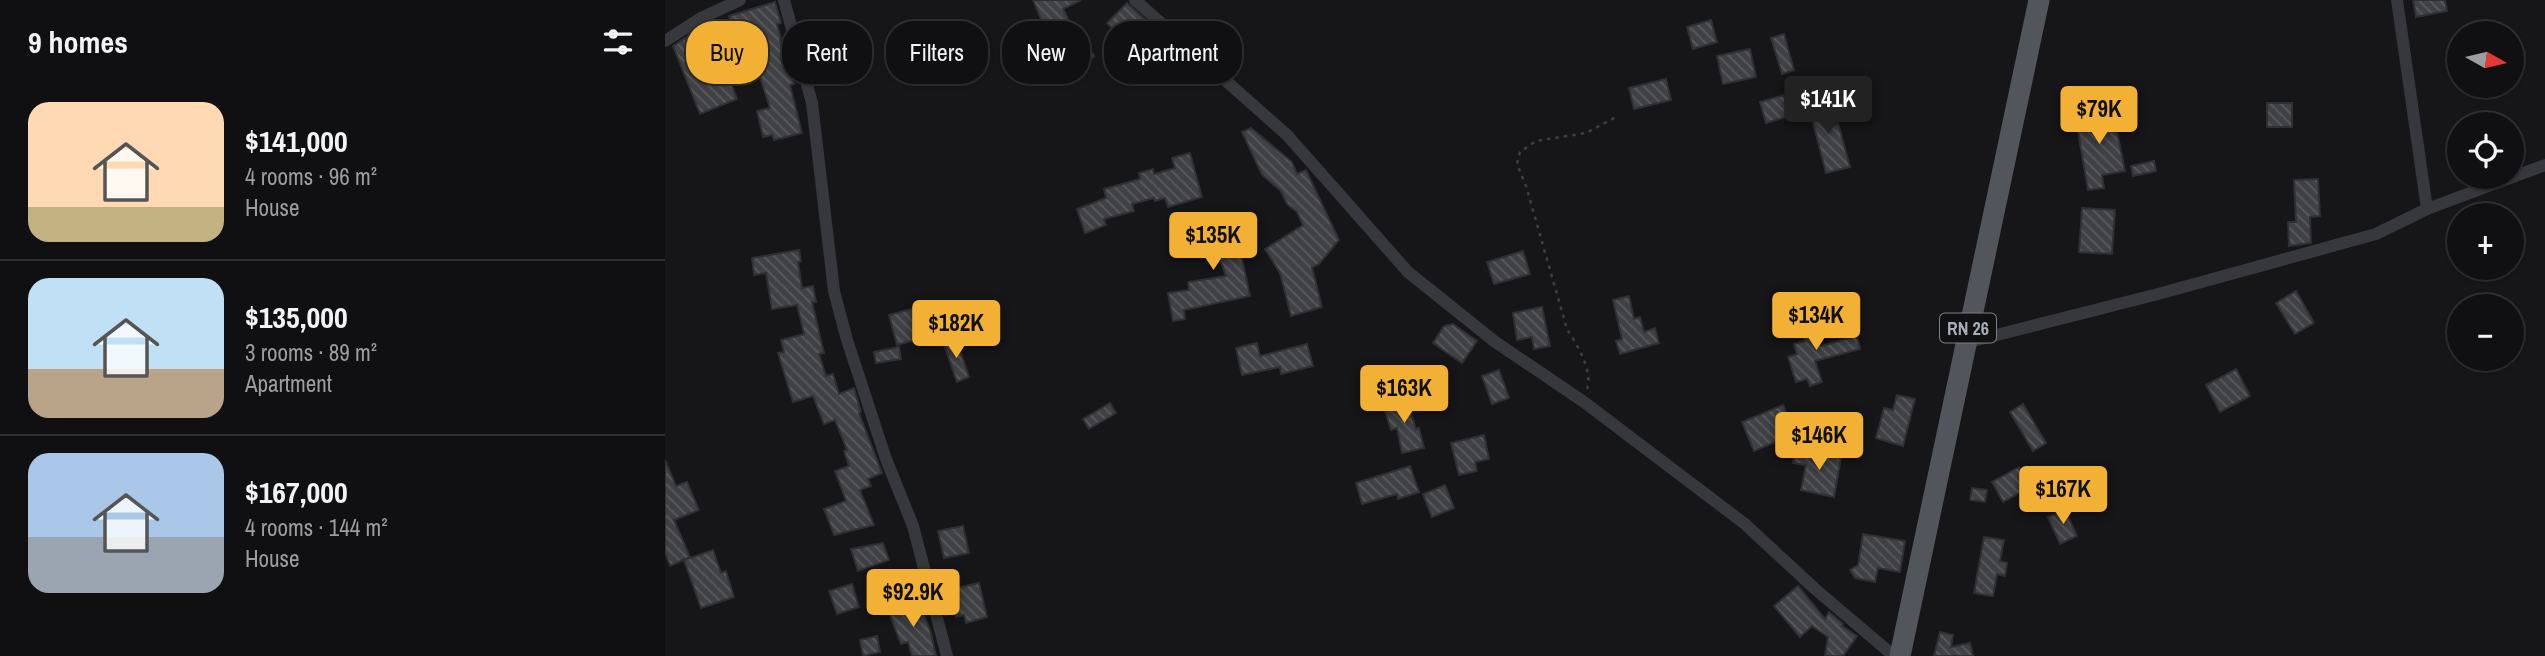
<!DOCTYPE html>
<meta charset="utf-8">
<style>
:root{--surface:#101012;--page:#19191b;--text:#f1f3f6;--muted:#9c9d9f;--line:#303032;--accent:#f2b134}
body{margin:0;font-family:"Archivo Narrow",sans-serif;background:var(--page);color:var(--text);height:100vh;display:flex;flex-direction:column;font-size:26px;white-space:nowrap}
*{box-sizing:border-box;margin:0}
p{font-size:23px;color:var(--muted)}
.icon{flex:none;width:38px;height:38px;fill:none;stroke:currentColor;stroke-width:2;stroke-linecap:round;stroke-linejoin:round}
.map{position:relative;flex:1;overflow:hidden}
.drawer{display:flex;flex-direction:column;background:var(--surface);width:665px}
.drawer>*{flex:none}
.banner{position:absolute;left:21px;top:21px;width:665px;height:63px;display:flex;gap:14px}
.needle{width:46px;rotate:98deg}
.controls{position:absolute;left:1782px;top:21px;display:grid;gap:14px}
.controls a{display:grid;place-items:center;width:77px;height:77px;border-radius:50%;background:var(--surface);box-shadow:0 2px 5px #0004,0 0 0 2px var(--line);font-size:35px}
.price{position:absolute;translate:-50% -60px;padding:0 16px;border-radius:7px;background:var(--accent);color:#111;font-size:23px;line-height:46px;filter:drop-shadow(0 2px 4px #0008)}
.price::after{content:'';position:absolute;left:50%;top:42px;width:21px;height:16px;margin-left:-10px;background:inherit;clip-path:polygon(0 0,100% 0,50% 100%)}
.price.active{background:#222;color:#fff}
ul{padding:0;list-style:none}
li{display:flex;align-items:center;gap:21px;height:175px;padding:0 28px}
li+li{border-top:2px solid var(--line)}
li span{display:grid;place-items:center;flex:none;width:196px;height:140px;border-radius:21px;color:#555}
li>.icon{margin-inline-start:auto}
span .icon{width:84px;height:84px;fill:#fffc;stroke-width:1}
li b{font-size:30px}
h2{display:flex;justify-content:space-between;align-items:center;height:84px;padding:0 28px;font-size:30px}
.pill{padding:0 24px;border-radius:28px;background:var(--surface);box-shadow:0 2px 5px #0004,0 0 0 2px var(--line);font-size:24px;line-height:63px}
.pill.active{background:var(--accent);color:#111}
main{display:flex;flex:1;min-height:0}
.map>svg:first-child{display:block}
.building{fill:url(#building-back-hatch);stroke:#303034;stroke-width:2}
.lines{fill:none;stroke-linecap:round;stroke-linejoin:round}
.path{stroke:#3d3f44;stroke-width:2.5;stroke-dasharray:3.5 5;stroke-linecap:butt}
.minor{stroke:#37383d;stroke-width:12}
.primary{stroke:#53555c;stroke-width:21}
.labels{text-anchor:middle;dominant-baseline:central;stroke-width:6;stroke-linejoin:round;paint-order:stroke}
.shield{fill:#111113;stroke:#7b7e86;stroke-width:2}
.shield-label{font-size:18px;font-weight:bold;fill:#a8adb8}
</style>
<main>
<section class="drawer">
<h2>9 homes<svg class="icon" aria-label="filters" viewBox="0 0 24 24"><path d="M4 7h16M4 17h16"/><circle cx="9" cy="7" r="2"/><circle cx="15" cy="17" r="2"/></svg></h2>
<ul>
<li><span style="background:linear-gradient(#ffd9b3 75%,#c2b280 0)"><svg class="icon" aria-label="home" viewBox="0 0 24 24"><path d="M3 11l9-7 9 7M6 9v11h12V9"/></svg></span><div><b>$141,000</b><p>4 rooms · 96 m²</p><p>House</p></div></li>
<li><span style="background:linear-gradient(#bfe0f5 65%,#b9a48a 0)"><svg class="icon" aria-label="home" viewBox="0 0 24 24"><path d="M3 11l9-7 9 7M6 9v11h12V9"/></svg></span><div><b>$135,000</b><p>3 rooms · 89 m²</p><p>Apartment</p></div></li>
<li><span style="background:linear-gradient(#a9c7e8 60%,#9aa5b1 0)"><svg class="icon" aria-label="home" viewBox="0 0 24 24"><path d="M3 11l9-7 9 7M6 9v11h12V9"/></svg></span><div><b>$167,000</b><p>4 rooms · 144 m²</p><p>House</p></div></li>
</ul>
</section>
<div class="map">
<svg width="1880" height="656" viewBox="0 0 1880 656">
<defs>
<pattern id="building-back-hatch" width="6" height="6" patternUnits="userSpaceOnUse" patternTransform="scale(1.75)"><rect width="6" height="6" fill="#404145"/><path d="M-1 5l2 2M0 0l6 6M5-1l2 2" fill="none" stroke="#595a5e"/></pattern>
</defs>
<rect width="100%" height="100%" fill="#161618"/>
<g class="building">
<polygon points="368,0 416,0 398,9 403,19 429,56 406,73 399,64 406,58 393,40 386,43"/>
<polygon points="1748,0 1780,0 1782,11 1751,17"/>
<polygon points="110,2 116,23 112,24 116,39 115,40 129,84 125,85 137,133 109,140 107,135 98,137 92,111 105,108 87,53 59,65 72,99 35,114 8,46 25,35 44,28 52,49 72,41 64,16"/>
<polygon points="462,3 499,37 478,59 442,23"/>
<polygon points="1046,20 1052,42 1028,49 1022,27"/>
<polygon points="1119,34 1129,70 1117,74 1106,38"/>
<polygon points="1085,49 1091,77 1058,84 1052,56"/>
<polygon points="1001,79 1006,100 969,109 964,88"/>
<polygon points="1119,95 1125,116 1101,123 1095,102"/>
<polygon points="1159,95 1166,125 1173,123 1185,167 1161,173 1142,99"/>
<rect x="1602" y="103" width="25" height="24"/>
<polygon points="1447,107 1460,171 1437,175 1439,188 1423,190 1410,114"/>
<polygon points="586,128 627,162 632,174 641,170 674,240 654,264 647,267 657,307 626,316 615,273 600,249 638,225 632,212 622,204 616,191 597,175 577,132"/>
<polygon points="525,153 537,197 503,207 500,198 490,201 489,198 467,204 469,211 439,219 441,225 420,233 412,209 441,198 439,189 475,179 474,173 488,169 489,174 510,168 507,158"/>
<polygon points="1489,161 1491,171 1468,176 1466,166"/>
<polygon points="1653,179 1655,216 1645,217 1646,243 1624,246 1623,222 1631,222 1629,180"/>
<polygon points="1417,208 1450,210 1447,254 1414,252"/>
<polygon points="566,221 577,249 576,254 585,296 519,310 520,319 508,321 503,293 524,290 523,282 561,276 550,247 527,256 520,235"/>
<polygon points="134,250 136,261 133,262 137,288 148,286 151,302 147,302 159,353 154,354 161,376 168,374 174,394 189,388 196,412 194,413 217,473 203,479 206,486 195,490 209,525 169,535 159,509 181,501 170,471 184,466 179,451 182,450 170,420 159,424 148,396 128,402 113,353 119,352 116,340 139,334 132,305 107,309 101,273 89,275 87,258"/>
<polygon points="858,251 865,274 829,284 822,262"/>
<polygon points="1631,291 1649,323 1630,334 1611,303"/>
<polygon points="964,296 969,319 975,317 979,332 990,328 994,343 955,354 951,341 957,339 948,300"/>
<polygon points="262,305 270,335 232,345 224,315"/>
<polygon points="877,307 885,346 869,349 867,337 852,340 848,313"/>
<polygon points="1150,316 1156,346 1192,336 1195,349 1150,361 1157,382 1145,386 1142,379 1131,382 1123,357 1132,354 1129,344 1140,341 1135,320"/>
<polygon points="788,324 812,341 797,363 768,343 779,326"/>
<polygon points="291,338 304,377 292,382 278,342"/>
<polygon points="592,343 595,356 642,344 648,366 616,374 615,367 577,375 571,348"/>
<polygon points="234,347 236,359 211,363 209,352"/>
<polygon points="1571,369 1585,396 1555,412 1541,385"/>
<polygon points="834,370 844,398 827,404 817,376"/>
<polygon points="1232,395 1250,399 1238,446 1211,438 1219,408 1228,410"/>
<polygon points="741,397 751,429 754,428 759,448 737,453 732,428 726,430 718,405"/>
<polygon points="445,403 451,413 424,429 418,419"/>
<polygon points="1358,404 1381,443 1368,451 1345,412"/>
<polygon points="1118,405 1130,434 1089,451 1077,422"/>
<polygon points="819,435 824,459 810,462 812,471 794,475 786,443"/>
<polygon points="1130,449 1176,458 1169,497 1136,490 1141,465 1128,463"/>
<polygon points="0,460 11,486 22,482 34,510 9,520 25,557 5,566 0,553"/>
<polygon points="745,466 754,492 733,499 732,494 697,504 691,483"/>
<polygon points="1354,467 1365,487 1338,502 1327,482"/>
<polygon points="780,485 789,508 767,517 758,494"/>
<polygon points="1307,488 1322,490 1320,502 1305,500"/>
<polygon points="1400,509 1412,536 1395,544 1383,517"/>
<polygon points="298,526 304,553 279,558 273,531"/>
<polygon points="1198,534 1240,541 1235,572 1213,568 1210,582 1190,578 1185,570 1193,565"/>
<polygon points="1319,537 1339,540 1335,561 1342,563 1340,576 1332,574 1328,596 1309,593"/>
<polygon points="218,543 224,560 193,571 186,549"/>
<polygon points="48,550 56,573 61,571 69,597 36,608 19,560"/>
<polygon points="314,583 322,617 301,623 299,615 291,617 290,613 280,615 274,592"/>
<polygon points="187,584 194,607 172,614 164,591"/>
<polygon points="1133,586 1160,619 1164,612 1178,624 1177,626 1192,636 1178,656 1160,656 1163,637 1147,626 1135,637 1109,606"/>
<polygon points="253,599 266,633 271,656 247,656 243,642 236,644 223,610"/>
<polygon points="1275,632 1288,635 1286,647 1305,643 1308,656 1269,656"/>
<polygon points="212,636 215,652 198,656 195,640"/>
</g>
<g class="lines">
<path class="path" d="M 922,389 C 928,370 912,345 902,329 L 861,186 L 852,164 L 855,152 L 871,141 L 921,133 L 951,117"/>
<g class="minor">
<polyline points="119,0 147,103 169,291 182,340 221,459 248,526 282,656"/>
<polyline points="470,0 622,135 743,272 829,341 919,402 1080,524 1149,588 1229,656"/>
<polyline points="1732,0 1762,209"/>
<polyline points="0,41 36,18 75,0"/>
<polyline points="1300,343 1493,294 1711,234 1762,209 1880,165"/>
</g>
<polyline class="primary" points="1235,656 1374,0"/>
</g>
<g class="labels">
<rect class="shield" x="1275" y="313.5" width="56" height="29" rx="5"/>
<g class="shield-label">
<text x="1303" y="328">RN 26</text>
</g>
</g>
</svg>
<div class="controls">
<a><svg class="needle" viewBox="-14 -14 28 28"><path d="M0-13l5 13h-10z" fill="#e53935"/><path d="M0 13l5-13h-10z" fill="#9c9d9f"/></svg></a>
<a><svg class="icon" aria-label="locate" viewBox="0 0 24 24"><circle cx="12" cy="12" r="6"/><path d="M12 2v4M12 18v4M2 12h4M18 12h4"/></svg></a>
<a>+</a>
<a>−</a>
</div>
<b class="price active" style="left:1163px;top:136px">$141K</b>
<b class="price" style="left:1434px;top:146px">$79K</b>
<b class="price" style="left:548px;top:272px">$135K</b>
<b class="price" style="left:1151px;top:352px">$134K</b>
<b class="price" style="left:291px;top:360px">$182K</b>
<b class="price" style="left:739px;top:425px">$163K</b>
<b class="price" style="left:1154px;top:472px">$146K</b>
<b class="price" style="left:1398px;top:526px">$167K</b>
<b class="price" style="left:248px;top:629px">$92.9K</b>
<div class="banner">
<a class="pill active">Buy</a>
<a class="pill">Rent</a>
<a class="pill">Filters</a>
<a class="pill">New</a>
<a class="pill">Apartment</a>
</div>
</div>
</main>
